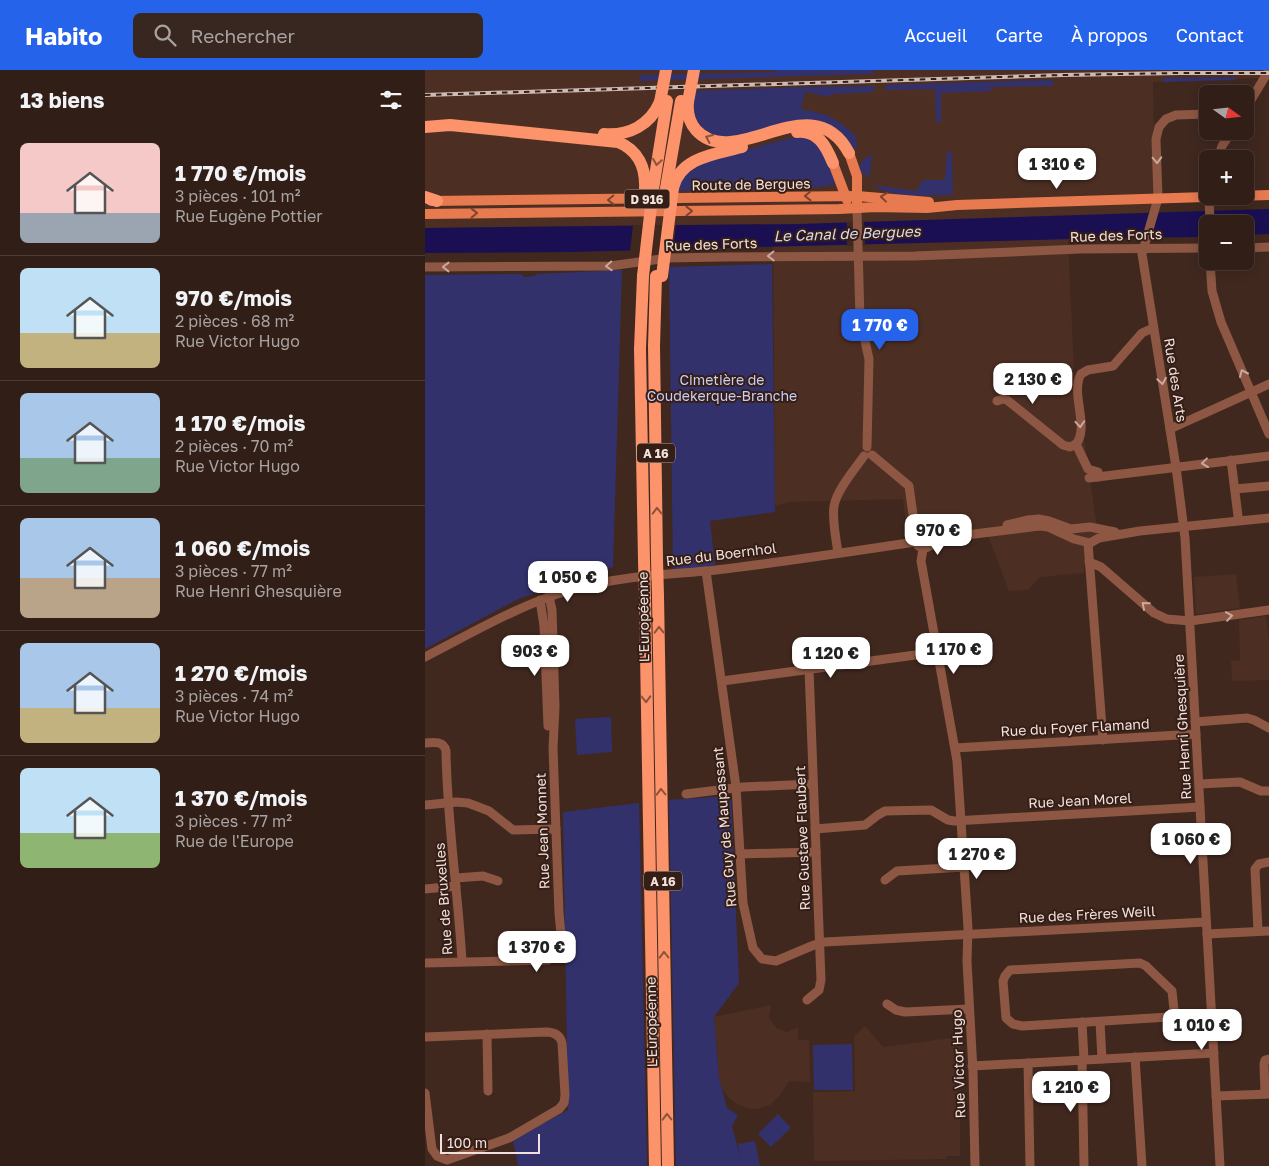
<!DOCTYPE html>
<html lang="fr">
<meta charset="utf-8">
<style>
:root{--surface:#301e17;--page:#382720;--text:#f1f3f6;--muted:#a8a2a1;--line:#4b3c36;--accent:#2563eb}
body{margin:0;font-family:"Golos Text",sans-serif;background:var(--page);color:var(--text);height:100vh;display:flex;flex-direction:column;font-size:19px;white-space:nowrap}
*{box-sizing:border-box;margin:0}
p{font-size:16px;color:var(--muted)}
.icon{flex:none;width:28px;height:28px;fill:none;stroke:currentColor;stroke-width:2;stroke-linecap:round;stroke-linejoin:round}
.map{position:relative;flex:1;overflow:hidden}
.side{display:flex;flex-direction:column;background:var(--surface);width:425px}
.side>*{flex:none}
.needle{width:32px;rotate:105deg}
.controls{position:absolute;left:774px;top:15px;display:grid;gap:10px}
.controls a{display:grid;place-items:center;width:55px;height:55px;border-radius:8px;background:var(--surface);box-shadow:0 2px 12px #0003,0 0 0 1px var(--line);font-size:25px}
.scale{position:absolute;left:15px;bottom:12px;width:100px;box-sizing:border-box;padding-left:5px;border:2px solid #f1e0db;border-top:0;font-size:14px;line-height:18px;white-space:nowrap;color:#f1e0db;-webkit-text-stroke:4px #351e16;paint-order:stroke}
.price{position:absolute;translate:-50% -42px;padding:0 11px;border-radius:10px;background:#fff;color:#222;font-size:16px;line-height:32px;filter:drop-shadow(0 1px 2px #0008)}
.price::after{content:'';position:absolute;left:50%;top:30px;width:15px;height:11px;margin-left:-8px;background:inherit;clip-path:polygon(0 0,100% 0,50% 100%)}
.price.selected{background:var(--accent);color:#fff}
ul{padding:0;list-style:none}
li{display:flex;align-items:center;gap:15px;height:125px;padding:0 20px}
li+li{border-top:1px solid var(--line)}
li span{display:grid;place-items:center;flex:none;width:140px;height:100px;border-radius:8px;color:#555}
li>.icon{margin-inline-start:auto}
span .icon{width:60px;height:60px;fill:#fffc;stroke-width:1}
li b{font-size:21px}
h2{display:flex;justify-content:space-between;align-items:center;height:60px;padding:0 20px;font-size:21px}
header{display:flex;align-items:center;gap:30px;box-sizing:border-box;height:70px;padding:0 25px;background:var(--accent);color:#fff}
header strong{font-size:24px}
nav{display:flex;gap:28px;margin-inline-start:auto;font-size:18px}
.search{width:350px;height:45px;background:var(--page);display:flex;align-items:center;gap:12px;box-sizing:border-box;padding:0 18px;border-radius:8px;color:var(--muted);font-size:19px}
main{display:flex;flex:1;min-height:0}
.map>svg:first-child{display:block}
.built{fill:#4d2e23}
.green{fill:#32316c}
.water{fill:#1a0f52}
.pier{fill:#40281f}
.lines{fill:none;stroke-linecap:round;stroke-linejoin:round}
.minor{stroke:#8d5743;stroke-width:9}
.major{stroke:#e87a50;stroke-width:10}
.highway{stroke:#fc936b;stroke-width:12}
.rail-casing{stroke:#cdbbb5;stroke-width:4}
.rail{stroke:#351e16;stroke-width:2;stroke-dasharray:5.5;stroke-linecap:butt}
.highway-bridge{stroke:#fc936b;stroke-width:12}
.oneway{stroke:#8f533c}
.oneway2{stroke:#c9a99e}
.oneway3{stroke:#7d432d}
.labels{text-anchor:middle;dominant-baseline:central;stroke-width:4;stroke-linejoin:round;paint-order:stroke}
.shield{fill:#351e16;stroke:#b9a6a0;stroke-width:1}
.shield-label{font-size:12px;font-weight:bold;fill:#f1e0db}
.street-label{font-size:14px;fill:#f1e0db;stroke:#351e16}
.park-label{font-size:14px;fill:#c9cdf6;stroke:#351e16}
.water-label{font-size:15px;font-style:italic;fill:#d7d9ee;stroke:#351e16}
</style>
<header>
<strong>Habito</strong>
<div class="search"><svg class="icon" aria-label="search" viewBox="0 0 24 24"><circle cx="10" cy="10" r="6"/><path d="M15 15l6 6"/></svg>Rechercher</div>
<nav><a>Accueil</a><a>Carte</a><a>À propos</a><a>Contact</a></nav>
</header>
<main>
<section class="side">
<h2>13 biens<svg class="icon" aria-label="filters" viewBox="0 0 24 24"><path d="M4 7h16M4 17h16"/><circle cx="9" cy="7" r="2"/><circle cx="15" cy="17" r="2"/></svg></h2>
<ul>
<li><span style="background:linear-gradient(#f6c9c9 70%,#9aa5b1 0)"><svg class="icon" aria-label="home" viewBox="0 0 24 24"><path d="M3 11l9-7 9 7M6 9v11h12V9"/></svg></span><div><b>1 770 €/mois</b><p>3 pièces · 101 m²</p><p>Rue Eugène Pottier</p></div></li>
<li><span style="background:linear-gradient(#bfe0f5 65%,#c2b280 0)"><svg class="icon" aria-label="home" viewBox="0 0 24 24"><path d="M3 11l9-7 9 7M6 9v11h12V9"/></svg></span><div><b>970 €/mois</b><p>2 pièces · 68 m²</p><p>Rue Victor Hugo</p></div></li>
<li><span style="background:linear-gradient(#a9c7e8 65%,#7fa58c 0)"><svg class="icon" aria-label="home" viewBox="0 0 24 24"><path d="M3 11l9-7 9 7M6 9v11h12V9"/></svg></span><div><b>1 170 €/mois</b><p>2 pièces · 70 m²</p><p>Rue Victor Hugo</p></div></li>
<li><span style="background:linear-gradient(#a9c7e8 60%,#b9a48a 0)"><svg class="icon" aria-label="home" viewBox="0 0 24 24"><path d="M3 11l9-7 9 7M6 9v11h12V9"/></svg></span><div><b>1 060 €/mois</b><p>3 pièces · 77 m²</p><p>Rue Henri Ghesquière</p></div></li>
<li><span style="background:linear-gradient(#a9c7e8 65%,#c2b280 0)"><svg class="icon" aria-label="home" viewBox="0 0 24 24"><path d="M3 11l9-7 9 7M6 9v11h12V9"/></svg></span><div><b>1 270 €/mois</b><p>3 pièces · 74 m²</p><p>Rue Victor Hugo</p></div></li>
<li><span style="background:linear-gradient(#bfe0f5 65%,#8fb573 0)"><svg class="icon" aria-label="home" viewBox="0 0 24 24"><path d="M3 11l9-7 9 7M6 9v11h12V9"/></svg></span><div><b>1 370 €/mois</b><p>3 pièces · 77 m²</p><p>Rue de l'Europe</p></div></li>
</ul>
</section>
<div class="map">
<svg width="844" height="1096" viewBox="0 0 844 1096">
<rect width="100%" height="100%" fill="#40281f"/>
<g class="built">
<polygon points="0,0 839,0 836,8 728,12 730,124 713,168 643,170 649,301 674,471 661,486 658,503 615,507 603,520 584,521 563,466 484,475 478,429 364,432 350,436 348,154 0,158"/>
<polygon points="811,504 815,538 771,544 769,507"/>
<polygon points="841,546 844,570 844,610 807,611 806,591 815,590 814,550"/>
<polygon points="346,935 344,948 351,958 362,962 373,957 373,970 384,970 385,1012 364,1011 355,1025 345,1035 332,1039 322,1038 312,1034 303,1027 296,1017 294,1008 289,947"/>
<polygon points="440,956 458,977 535,967 536,1011 533,1012 533,1025 535,1025 535,1086 521,1086 521,1089 389,1091 388,1022 430,1021 429,966"/>
</g>
<g class="green">
<polygon points="350,0 448,0 449,4 214,11 215,5 349,2"/>
<polygon points="809,7 811,10 738,12 738,8"/>
<polygon points="628,10 628,16 566,17 566,21 516,23 516,52 511,53 510,19 460,20 461,15"/>
<path d="M 449,16 L 448,22 L 406,24 L 405,27 L 380,22 L 376,39 C 402,44 412,47 431,67 L 432,79 L 426,78 L 420,68 L 413,61 L 323,64 L 291,68 L 275,56 L 267,39 L 271,21 L 378,17 Z"/>
<polygon points="373,66 379,66 399,80 410,110 409,115 378,119 253,121 255,109 279,91"/>
<path d="M 522,82 L 527,82 L 528,125 C 507,125 465,129 449,115 L 491,121 L 498,110 L 518,110 L 520,108 Z"/>
<path d="M 446,85 L 447,87 L 444,109 L 442,105 L 434,102 C 434,92 438,90 446,85 Z"/>
<polygon points="347,194 350,442 285,451 290,495 248,500 244,197"/>
<polygon points="197,200 188,497 93,529 0,579 0,205 96,204 99,207 110,206 112,204"/>
<polygon points="186,647 187,682 152,685 150,649"/>
<polygon points="306,726 314,913 289,947 294,1008 302,1038 313,1045 307,1056 316,1090 313,1074 330,1071 335,1096 251,1096 244,730"/>
<polygon points="214,733 222,1096 93,1096 88,1070 143,1040 138,742"/>
<polygon points="427,974 428,1020 389,1020 388,975"/>
<polygon points="353,1044 366,1058 346,1077 333,1064"/>
</g>
<polygon class="water" points="844,139 844,164 820,165 820,154 782,154 782,167 685,168 146,182 0,183 0,158 373,154"/>
<g class="pier">
<polygon points="439,151 440,176 422,176 422,152"/>
<polygon points="208,155 251,155 248,180 205,181"/>
</g>
<g class="lines">
<g class="minor">
<polyline points="820,40 844,0"/>
<polyline points="782,44 751,45 741,49 734,57 731,69 733,128 717,184 751,397 760,468 795,1096"/>
<polyline points="793,89 797,76 807,61"/>
<polyline points="784,126 785,154"/>
<polyline points="432,139 435,249 444,289 442,377"/>
<polyline points="820,178 844,177"/>
<polyline points="785,191 787,221 796,252 844,364"/>
<polyline points="0,197 185,196 243,188 299,187 490,186 655,179 782,178"/>
<polyline points="572,331 578,329 582,330 638,375 645,377 651,374"/>
<polyline points="745,359 844,314"/>
<path d="M 651,374 C 665,357 645,323 656,304 L 663,300 L 688,296 L 717,263 L 728,258"/>
<polyline points="651,374 663,399 673,402 673,407"/>
<polyline points="447,385 484,416 489,452 494,462"/>
<polyline points="806,390 813,446"/>
<polyline points="664,408 844,386"/>
<polyline points="810,419 844,416"/>
<polyline points="582,455 603,450 614,449 624,451 646,459 665,457 690,462"/>
<circle cx="499" cy="469" r="9"/>
<polyline points="509,469 614,456 623,457 649,469 665,473 674,468 715,461 844,448"/>
<polyline points="663,473 678,670"/>
<polyline points="498,479 496,491 532,691 543,858 542,891 548,1001 550,1096"/>
<path d="M 413,483 C 411,468 407,451 409,436 C 412,420 429,400 439,386"/>
<polyline points="664,492 676,497 729,543 742,549 765,551 844,540"/>
<polyline points="281,501 311,717 318,833 328,878 337,889 351,891 389,875 400,872 781,852"/>
<polyline points="115,530 119,556 123,656"/>
<path d="M 0,587 C 47,563 94,535 145,520 C 192,506 242,505 291,500 C 358,492 424,482 490,472"/>
<polyline points="297,611 513,582"/>
<polyline points="770,652 822,648 829,650 844,658"/>
<path d="M 0,673 C 9,672 19,671 21,681 C 22,752 33,821 37,891"/>
<polyline points="530,678 771,664"/>
<polyline points="774,714 815,712 836,721 844,721"/>
<polyline points="261,724 318,717 388,714"/>
<polyline points="0,735 31,732 43,733 64,741 88,760 131,759"/>
<polyline points="390,759 440,755 453,745 460,741 506,740 523,750 529,751 775,737"/>
<polyline points="315,784 391,782"/>
<polyline points="31,808 58,806 73,811"/>
<polyline points="460,810 472,801 540,797"/>
<polyline points="0,819 31,816"/>
<polyline points="833,861 830,799 834,794 844,792"/>
<polyline points="782,864 844,861"/>
<polyline points="0,893 123,890 132,885 137,875 134,843 128,678 130,637 127,540 124,526"/>
<polygon points="715,893 721,896 747,921 749,940 744,947 597,956 588,954 581,948 578,911 580,906 585,900"/>
<polyline points="382,930 394,920 396,910 384,599"/>
<polyline points="462,934 471,940 480,942 544,939"/>
<polyline points="657,952 659,990"/>
<polyline points="675,952 677,989"/>
<polyline points="62,964 63,1021"/>
<path d="M 0,967 L 121,962 C 129,962 135,965 137,973 L 140,1025 L 139,1033 L 134,1039 L 84,1068 L 22,1090 L 12,1086 L 7,1079 L 0,1023"/>
<polyline points="710,987 717,1096"/>
<polyline points="657,990 659,1096"/>
<polyline points="603,993 605,1096"/>
<polyline points="547,996 789,983"/>
<polyline points="840,1024 839,994 840,990 844,989"/>
<polyline points="791,1026 844,1024"/>
</g>
<g class="major">
<polyline points="424,83 432,106 432,133"/>
<polyline points="408,93 422,130"/>
<polyline points="6,131 432,126 504,132"/>
<polyline points="0,144 414,139 451,137 502,138 532,135 844,125"/>
</g>
<g class="highway">
<path d="M 263,32 C 262,42 264,52 271,60 C 310,103 387,13 424,83"/>
<path d="M 0,57 L 25,55 L 193,72 C 213,80 221,98 220,119"/>
<path d="M 372,62 C 393,60 401,76 408,93"/>
<path d="M 179,64 C 204,66 225,55 235,32"/>
<polyline points="241,118 256,31"/>
<path d="M 248,118 C 255,87 291,84 317,77"/>
<polyline points="228,119 242,31"/>
<polyline points="0,127 12,131"/>
<polyline points="218,206 215,279 219,490"/>
<polyline points="231,206 229,276 232,490"/>
<polyline points="233,526 243,1096"/>
<polyline points="220,527 230,1096"/>
</g>
<defs>
<polyline id="rail" points="0,25 637,5 754,3 844,3"/>
</defs>
<use href="#rail" class="rail-casing"/>
<use href="#rail" class="rail"/>
<g class="highway-bridge">
<polyline points="235,32 241,0"/>
<polyline points="263,32 269,0"/>
<polyline points="218,206 228,119"/>
<polyline points="237,206 248,118"/>
<polyline points="219,490 220,527"/>
<polyline points="232,490 233,526"/>
</g>
</g>
<defs><path id="oneway-chevron" d="M-2-3.5L2.5 0L-2 3.5" fill="none" stroke-width="1.6" stroke-linecap="round" stroke-linejoin="round" transform="scale(1.25)"/></defs>
<g class="oneway">
<use href="#oneway-chevron" transform="translate(284 68) rotate(-156)"/>
<use href="#oneway-chevron" transform="translate(232 92) rotate(99)"/>
<use href="#oneway-chevron" transform="translate(232 441) rotate(-91)"/>
<use href="#oneway-chevron" transform="translate(234 560) rotate(-91)"/>
<use href="#oneway-chevron" transform="translate(221 629) rotate(89)"/>
<use href="#oneway-chevron" transform="translate(236 722) rotate(-91)"/>
<use href="#oneway-chevron" transform="translate(239 885) rotate(-91)"/>
<use href="#oneway-chevron" transform="translate(242 1047) rotate(-91)"/>
</g>
<g class="oneway2">
<use href="#oneway-chevron" transform="translate(732 90) rotate(88)"/>
<use href="#oneway-chevron" transform="translate(346 186) rotate(179)"/>
<use href="#oneway-chevron" transform="translate(184 196) rotate(177)"/>
<use href="#oneway-chevron" transform="translate(21 197) rotate(-180)"/>
<use href="#oneway-chevron" transform="translate(818 303) rotate(-114)"/>
<use href="#oneway-chevron" transform="translate(737 311) rotate(81)"/>
<use href="#oneway-chevron" transform="translate(655 354) rotate(86)"/>
<use href="#oneway-chevron" transform="translate(780 393) rotate(173)"/>
<use href="#oneway-chevron" transform="translate(720 535) rotate(-139)"/>
<use href="#oneway-chevron" transform="translate(804 546) rotate(-8)"/>
</g>
<g class="oneway3">
<use href="#oneway-chevron" transform="translate(383 126) rotate(179)"/>
<use href="#oneway-chevron" transform="translate(459 127) rotate(-174)"/>
<use href="#oneway-chevron" transform="translate(186 130) rotate(179)"/>
<use href="#oneway-chevron" transform="translate(264 141) rotate(-1)"/>
<use href="#oneway-chevron" transform="translate(49 143) rotate(-1)"/>
</g>
<g class="labels">
<g class="shield">
<rect x="199.5" y="119.5" width="45" height="19" rx="4"/>
<rect x="212" y="373.5" width="38" height="19" rx="4"/>
<rect x="219" y="801.5" width="38" height="19" rx="4"/>
</g>
<g class="shield-label">
<text x="222" y="129">D 916</text>
<text x="231" y="383">A 16</text>
<text x="238" y="811">A 16</text>
</g>
<g class="street-label">
<text transform="translate(326 114) rotate(-1)">Route de Bergues</text>
<text transform="translate(691 165) rotate(-2)">Rue des Forts</text>
<text transform="translate(286 174) rotate(-2)">Rue des Forts</text>
<text transform="translate(751 310) rotate(81)">Rue des Arts</text>
<text transform="translate(296 484) rotate(-7)">Rue du Boernhol</text>
<text transform="translate(218 547) rotate(-91)">L'Européenne</text>
<text transform="translate(650 657) rotate(-3)">Rue du Foyer Flamand</text>
<text transform="translate(757 657) rotate(-93)">Rue Henri Ghesquière</text>
<text transform="translate(655 730) rotate(-3)">Rue Jean Morel</text>
<text transform="translate(299 757) rotate(-95)">Rue Guy de Maupassant</text>
<text transform="translate(117 761) rotate(-92)">Rue Jean Monnet</text>
<text transform="translate(377 768) rotate(-92)">Rue Gustave Flaubert</text>
<text transform="translate(18 829) rotate(-94)">Rue de Bruxelles</text>
<text transform="translate(662 844) rotate(-3)">Rue des Frères Weill</text>
<text transform="translate(226 952) rotate(-91)">L'Européenne</text>
<text transform="translate(533 994) rotate(-92)">Rue Victor Hugo</text>
</g>
<g class="park-label">
<text x="297" y="309">Cimetière de<tspan x="297" dy="16">Coudekerque-Branche</tspan></text>
</g>
<g class="water-label">
<text transform="translate(422 163) rotate(-2)">Le Canal de Bergues</text>
</g>
</g>
</svg>
<div class="controls">
<a><svg class="needle" viewBox="-14 -14 28 28"><path d="M0-13l5 13h-10z" fill="#e53935"/><path d="M0 13l5-13h-10z" fill="#a8a2a1"/></svg></a>
<a>+</a>
<a>−</a>
</div>
<div class="scale">100 m</div>
<b class="price" style="left:632px;top:120px">1 310 €</b>
<b class="price selected" style="left:455px;top:281px">1 770 €</b>
<b class="price" style="left:608px;top:335px">2 130 €</b>
<b class="price" style="left:513px;top:486px">970 €</b>
<b class="price" style="left:143px;top:533px">1 050 €</b>
<b class="price" style="left:529px;top:605px">1 170 €</b>
<b class="price" style="left:110px;top:607px">903 €</b>
<b class="price" style="left:406px;top:609px">1 120 €</b>
<b class="price" style="left:766px;top:795px">1 060 €</b>
<b class="price" style="left:552px;top:810px">1 270 €</b>
<b class="price" style="left:112px;top:903px">1 370 €</b>
<b class="price" style="left:777px;top:981px">1 010 €</b>
<b class="price" style="left:646px;top:1043px">1 210 €</b>
</div>
</main>
